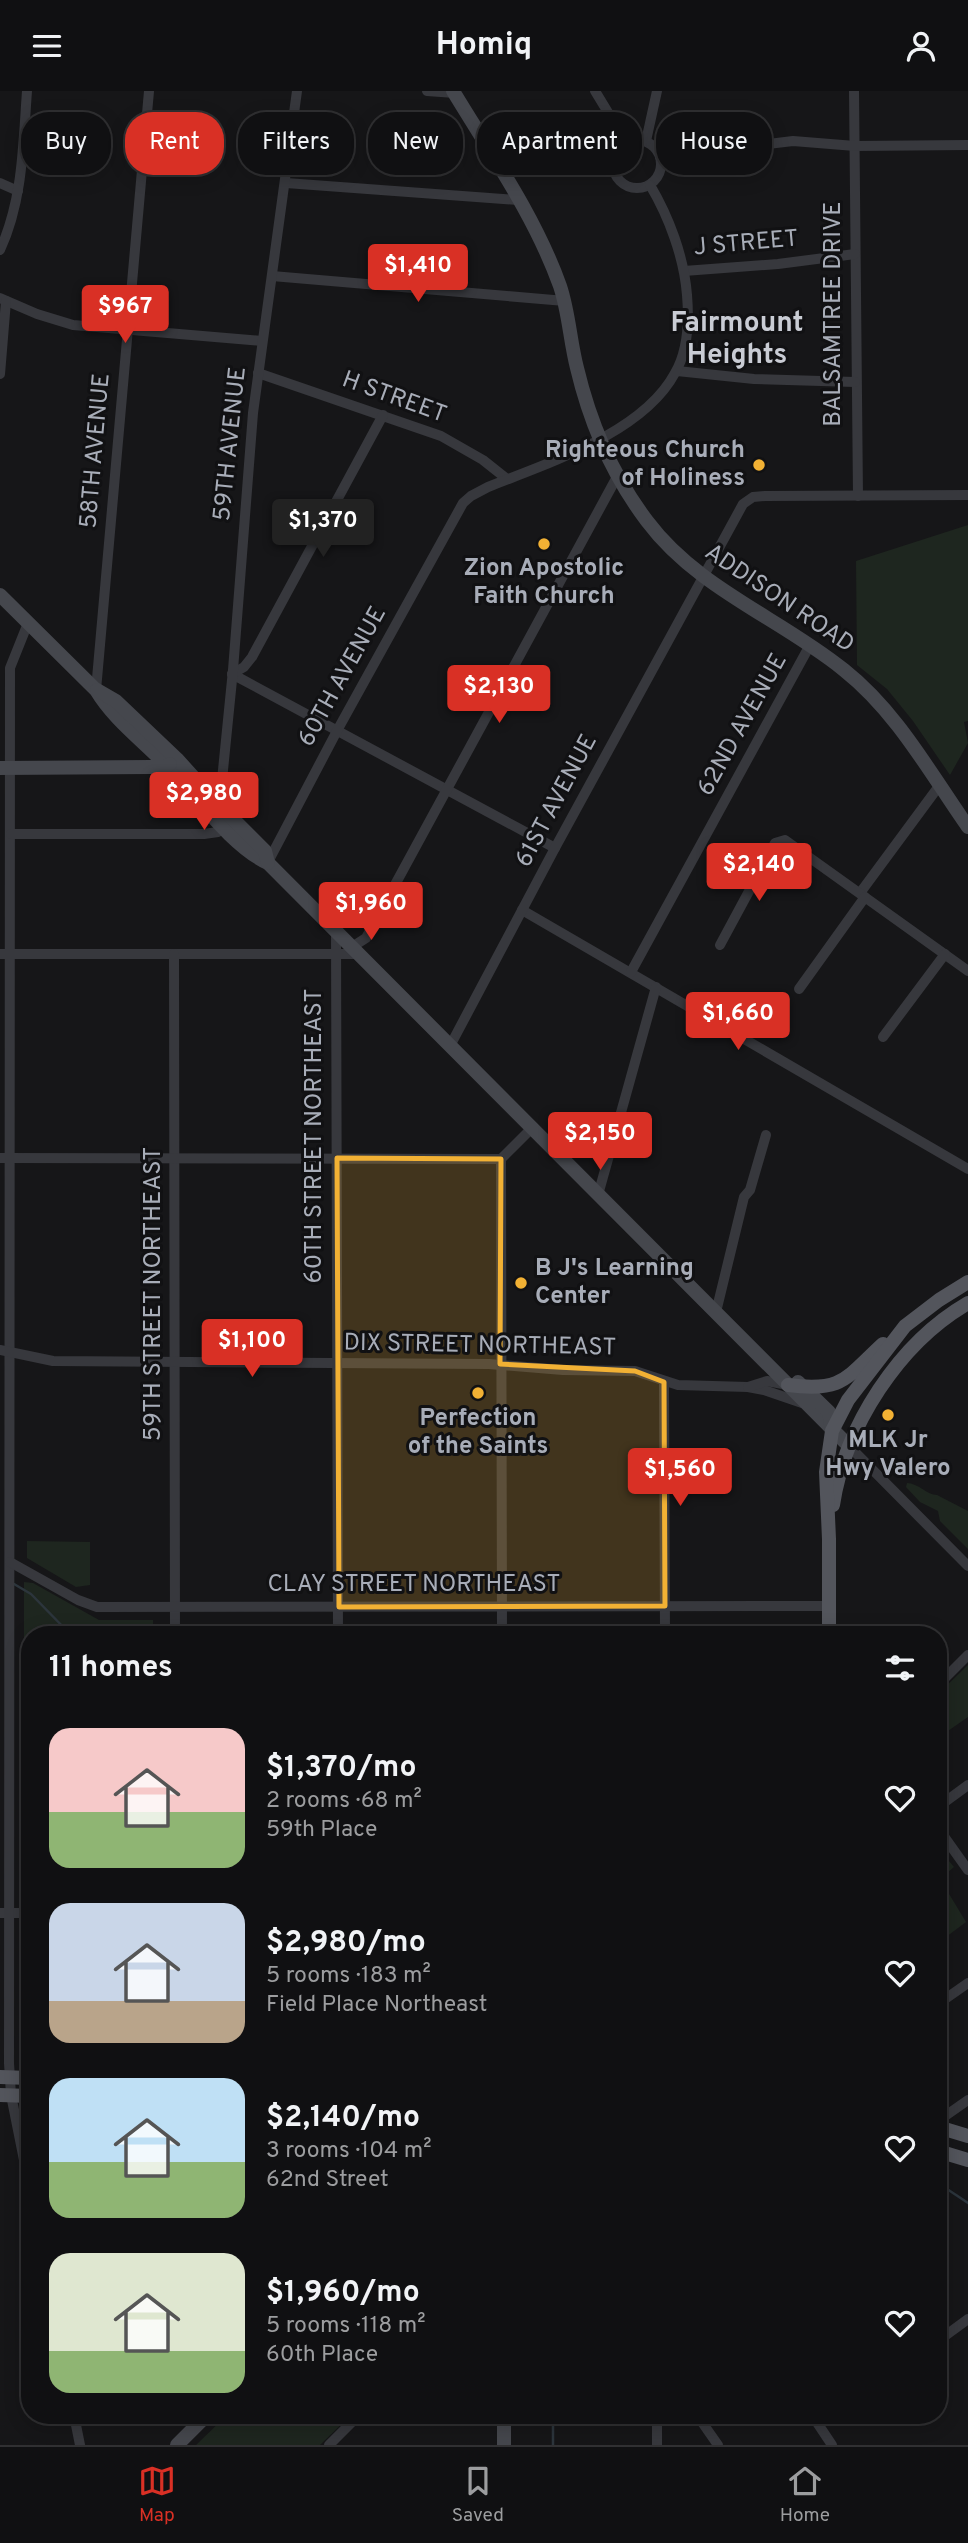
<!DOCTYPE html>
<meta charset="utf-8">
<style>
:root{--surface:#101012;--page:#19191b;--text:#f1f3f6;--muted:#9c9d9f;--line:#303032;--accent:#d93025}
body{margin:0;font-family:Overpass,sans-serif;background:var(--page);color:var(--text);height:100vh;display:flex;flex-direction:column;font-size:26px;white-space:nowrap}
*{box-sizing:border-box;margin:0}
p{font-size:23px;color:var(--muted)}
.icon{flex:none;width:38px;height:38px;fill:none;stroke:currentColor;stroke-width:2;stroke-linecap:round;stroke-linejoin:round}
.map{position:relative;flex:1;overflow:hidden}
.side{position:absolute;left:21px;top:1535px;width:926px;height:798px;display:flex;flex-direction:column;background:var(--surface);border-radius:28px;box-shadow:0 4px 18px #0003,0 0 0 2px var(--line)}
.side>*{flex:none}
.guide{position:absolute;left:21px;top:21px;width:928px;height:63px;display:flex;gap:14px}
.price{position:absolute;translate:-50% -60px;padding:0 16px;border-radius:7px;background:var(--accent);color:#fff;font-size:23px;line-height:46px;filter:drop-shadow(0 2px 4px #0008)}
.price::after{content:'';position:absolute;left:50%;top:42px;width:21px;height:16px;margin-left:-10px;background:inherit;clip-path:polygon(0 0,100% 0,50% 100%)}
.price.current{background:#222;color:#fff}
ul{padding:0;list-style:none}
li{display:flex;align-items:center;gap:21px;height:175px;padding:0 28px}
li span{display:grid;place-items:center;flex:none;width:196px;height:140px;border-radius:21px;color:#555}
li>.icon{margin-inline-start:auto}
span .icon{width:84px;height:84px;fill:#fffc;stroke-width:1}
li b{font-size:30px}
h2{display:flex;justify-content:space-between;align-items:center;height:84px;padding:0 28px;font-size:30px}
.tag{padding:0 24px;border-radius:28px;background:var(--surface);box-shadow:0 4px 18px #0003,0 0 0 2px var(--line);font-size:24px;line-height:63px}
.tag.current{background:var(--accent);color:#fff}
header{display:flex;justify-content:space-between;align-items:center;height:91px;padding:0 28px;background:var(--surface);font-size:32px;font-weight:700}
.tab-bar{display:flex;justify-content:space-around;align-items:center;height:98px;border-top:2px solid var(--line);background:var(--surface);font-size:19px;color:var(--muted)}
.tab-bar a{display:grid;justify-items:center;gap:4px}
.tab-bar .current{color:var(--accent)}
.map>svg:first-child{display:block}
.green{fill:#1e261f}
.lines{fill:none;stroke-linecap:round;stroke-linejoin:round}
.stream{stroke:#2c353c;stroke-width:2.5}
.street{stroke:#37383d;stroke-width:10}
.secondary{stroke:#45474d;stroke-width:14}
.primary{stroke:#53555c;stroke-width:14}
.marked{fill:#f2b134;fill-opacity:0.2;stroke:#f2b134;stroke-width:5;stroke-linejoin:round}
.poi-dot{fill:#f2b134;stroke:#111113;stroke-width:2.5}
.labels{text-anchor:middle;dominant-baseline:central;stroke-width:6;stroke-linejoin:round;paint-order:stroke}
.street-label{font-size:24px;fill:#a8adb8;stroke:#111113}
.poi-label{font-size:24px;font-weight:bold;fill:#a8adb8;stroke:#111113}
.quarter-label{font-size:28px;font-weight:bold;fill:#c9ccd4;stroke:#111113}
</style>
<header><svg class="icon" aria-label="menu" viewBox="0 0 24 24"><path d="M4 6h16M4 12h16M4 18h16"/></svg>Homiq<svg class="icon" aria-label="person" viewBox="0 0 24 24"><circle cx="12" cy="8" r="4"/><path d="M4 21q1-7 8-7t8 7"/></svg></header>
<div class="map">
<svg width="968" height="2354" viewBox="0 0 968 2354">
<rect width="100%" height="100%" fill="#161618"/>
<g class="green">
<polygon points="968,434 968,630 964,631 968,652 950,684 913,630 887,598 857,574 856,470"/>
<path d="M 907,1392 C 918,1392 927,1404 937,1404 L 968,1420 L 968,1458 L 940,1430 L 938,1420 L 920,1411 L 906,1396 Z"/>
<polygon points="27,1450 90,1451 90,1494 76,1496 27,1467"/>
<polygon points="24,1491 33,1492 99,1529 153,1529 153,1543 30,1544 30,1582 28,1582 24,1577"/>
<polygon points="968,1574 968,1626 945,1642 938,1641 938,1603"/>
<polygon points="938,1757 954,1776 940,1788 966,1831 938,1852"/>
<polygon points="227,2324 351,2324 320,2354 196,2354"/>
</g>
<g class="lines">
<g class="stream">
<polyline points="14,1493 31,1503 71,1544"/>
<polyline points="938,2092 968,2112"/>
<polyline points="553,2354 553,2324"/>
</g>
<g class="street">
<polyline points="427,0 455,2"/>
<polyline points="595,0 626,51"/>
<polyline points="854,0 858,405"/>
<circle cx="637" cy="73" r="24"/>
<polyline points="646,50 657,0"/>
<polyline points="660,66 793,50 855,55 968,54"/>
<polyline points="0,92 18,100"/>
<polyline points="286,92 518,109"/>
<path d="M 0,159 C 23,109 23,54 27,0"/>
<polyline points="684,180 778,173 855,163"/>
<polyline points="272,185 565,210"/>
<polyline points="0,207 37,223 73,234 262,250"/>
<polyline points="677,280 754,288 855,291"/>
<polyline points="258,282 441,345 483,369 507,388"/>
<polyline points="0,283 6,210"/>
<polyline points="28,532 10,577 9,1972 11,2004 30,2099"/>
<polyline points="232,583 555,757"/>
<polyline points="232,583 244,576 252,566 383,324"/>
<polyline points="96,599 149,0"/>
<polyline points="215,710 221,699 233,579 253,322 297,0"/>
<polyline points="11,743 204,743 218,741 225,737"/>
<path d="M 268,771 L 338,638 L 463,412 L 471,405 L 488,396 C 548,372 643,342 675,282 C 688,260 689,228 687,204 C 684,166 669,126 650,94"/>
<polyline points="860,802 939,695"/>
<polyline points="522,819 968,1078"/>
<polyline points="336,841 338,1544"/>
<polyline points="720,854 775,752 785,749 968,880"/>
<polyline points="352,856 366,847 618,384"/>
<polyline points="0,863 358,863"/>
<polyline points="174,863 175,1544"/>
<polyline points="631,881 810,554"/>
<polyline points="799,898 865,806"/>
<polyline points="883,946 945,863"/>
<polyline points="450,955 555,757 743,413 753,406 765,405 968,404"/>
<polyline points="0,1067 501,1068"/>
<polyline points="598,1104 656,896"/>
<polyline points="716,1221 744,1106 750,1099 766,1044"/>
<polyline points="0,1259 53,1270 489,1273 563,1279 635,1280 678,1294 748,1296 764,1299 802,1312"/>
<polyline points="664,1291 665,1544"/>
<polyline points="748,1296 767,1290 788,1294"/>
<polyline points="848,1354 968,1475"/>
<polyline points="10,1471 78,1509 97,1516 829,1515"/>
<polyline points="502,1544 501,1068 532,1037"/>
<polyline points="938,1594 968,1564"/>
<polyline points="938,1716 968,1694"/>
<polyline points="938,1737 968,1779"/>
<polyline points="0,1822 30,1822"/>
<polyline points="938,1913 968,1892"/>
<polyline points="938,2030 968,2009"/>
<polyline points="938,2250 968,2228"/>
<polyline points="74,2324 80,2354"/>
<polyline points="657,2324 657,2354"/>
<polyline points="697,2324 718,2354"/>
<polyline points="812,2324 832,2354"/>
<polyline points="329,2354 359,2324"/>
</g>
<g class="secondary">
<path d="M 453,0 C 491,63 535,125 560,195 C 569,222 570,250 577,277 C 590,332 613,385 647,430 C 698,498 780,527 844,579 C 897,621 930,682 968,736"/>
<path d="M 0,504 L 96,599 C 114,629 142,649 166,674 C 194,702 232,756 268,772 L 848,1354"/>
<polyline points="97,599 116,610 177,668 215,710 265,760 268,772"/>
<polyline points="0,677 151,676 165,676 170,673"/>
<polyline points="798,1291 829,1321 832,1340"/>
<polyline points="504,2324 504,2354"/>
<polyline points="177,2354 207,2324"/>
</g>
<g class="primary">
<path d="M 788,1294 C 843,1301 845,1288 883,1253"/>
<path d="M 833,1414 C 845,1335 899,1252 968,1212"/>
<polyline points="829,1544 829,1448 826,1381 832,1340 848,1309 905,1235 939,1209 968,1191"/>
<polyline points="0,1986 30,1987"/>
<polyline points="0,2004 30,2005"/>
<polyline points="938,2036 968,2045"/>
<polyline points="938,2060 968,2069"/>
</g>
</g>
<path class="marked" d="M 337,1067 L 501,1068 L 500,1273 L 635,1280 L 664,1291 L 665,1515 L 339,1516 Z"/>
<g class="poi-dot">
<circle cx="759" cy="374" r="7"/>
<circle cx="544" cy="453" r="7"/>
<circle cx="521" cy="1192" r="7"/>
<circle cx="478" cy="1302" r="7"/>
<circle cx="888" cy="1324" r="7"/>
</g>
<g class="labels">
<g class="street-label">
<text transform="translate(746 153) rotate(-5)">J STREET</text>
<text transform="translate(834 223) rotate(-90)">BALSAMTREE DRIVE</text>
<text transform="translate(394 307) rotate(20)">H STREET</text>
<text transform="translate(231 353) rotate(-84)">59TH AVENUE</text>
<text transform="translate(96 360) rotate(-85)">58TH AVENUE</text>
<text transform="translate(779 508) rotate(34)">ADDISON ROAD</text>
<text transform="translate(343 586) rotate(-61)">60TH AVENUE</text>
<text transform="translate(743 634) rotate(-61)">62ND AVENUE</text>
<text transform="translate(557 710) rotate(-62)">61ST AVENUE</text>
<text transform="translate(315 1045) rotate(-90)">60TH STREET NORTHEAST</text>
<text transform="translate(154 1203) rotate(-90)">59TH STREET NORTHEAST</text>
<text transform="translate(480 1255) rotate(1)">DIX STREET NORTHEAST</text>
<text x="414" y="1494">CLAY STREET NORTHEAST</text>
</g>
<g class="poi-label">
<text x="745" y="360" text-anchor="end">Righteous Church<tspan x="745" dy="28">of Holiness</tspan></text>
<text x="544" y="478">Zion Apostolic<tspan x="544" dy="28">Faith Church</tspan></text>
<text x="535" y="1178" text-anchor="start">B J's Learning<tspan x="535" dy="28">Center</tspan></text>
<text x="478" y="1328">Perfection<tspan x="478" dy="28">of the Saints</tspan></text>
<text x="888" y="1350">MLK Jr<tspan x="888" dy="28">Hwy Valero</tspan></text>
</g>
<g class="quarter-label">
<text x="737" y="233">Fairmount<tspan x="737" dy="32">Heights</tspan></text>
</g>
</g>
</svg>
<b class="price" style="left:418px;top:213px">$1,410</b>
<b class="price" style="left:125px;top:254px">$967</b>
<b class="price current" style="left:323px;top:468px">$1,370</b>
<b class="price" style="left:499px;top:634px">$2,130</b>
<b class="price" style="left:204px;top:741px">$2,980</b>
<b class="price" style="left:759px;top:812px">$2,140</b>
<b class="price" style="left:371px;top:851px">$1,960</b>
<b class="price" style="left:738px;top:961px">$1,660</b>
<b class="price" style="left:600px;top:1081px">$2,150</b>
<b class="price" style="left:252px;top:1288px">$1,100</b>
<b class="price" style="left:680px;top:1417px">$1,560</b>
<div class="guide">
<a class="tag">Buy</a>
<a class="tag current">Rent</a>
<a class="tag">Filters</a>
<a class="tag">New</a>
<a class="tag">Apartment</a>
<a class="tag">House</a>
</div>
<section class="side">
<h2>11 homes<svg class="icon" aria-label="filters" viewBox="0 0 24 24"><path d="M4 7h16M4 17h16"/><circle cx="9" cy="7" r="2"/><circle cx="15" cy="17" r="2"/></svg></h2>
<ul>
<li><span style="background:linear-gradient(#f6c9c9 60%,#8fb573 0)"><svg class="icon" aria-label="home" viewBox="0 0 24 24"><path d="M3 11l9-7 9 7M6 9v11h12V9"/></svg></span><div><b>$1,370/mo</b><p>2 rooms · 68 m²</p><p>59th Place</p></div><svg class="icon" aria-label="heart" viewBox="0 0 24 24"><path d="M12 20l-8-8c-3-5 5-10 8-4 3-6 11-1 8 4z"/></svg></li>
<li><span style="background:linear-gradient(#c9d6e8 70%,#b9a48a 0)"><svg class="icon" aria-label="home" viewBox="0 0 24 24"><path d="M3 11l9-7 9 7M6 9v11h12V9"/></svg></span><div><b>$2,980/mo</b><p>5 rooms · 183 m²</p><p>Field Place Northeast</p></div><svg class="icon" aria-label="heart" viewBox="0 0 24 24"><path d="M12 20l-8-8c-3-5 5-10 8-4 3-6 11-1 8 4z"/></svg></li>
<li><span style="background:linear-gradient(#bfe0f5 60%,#8fb573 0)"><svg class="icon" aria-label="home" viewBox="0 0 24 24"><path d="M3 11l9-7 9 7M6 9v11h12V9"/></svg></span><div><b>$2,140/mo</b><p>3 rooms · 104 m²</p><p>62nd Street</p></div><svg class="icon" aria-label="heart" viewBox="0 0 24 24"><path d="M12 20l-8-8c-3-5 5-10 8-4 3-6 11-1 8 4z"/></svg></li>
<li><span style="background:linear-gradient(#dfe7d0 70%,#8fb573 0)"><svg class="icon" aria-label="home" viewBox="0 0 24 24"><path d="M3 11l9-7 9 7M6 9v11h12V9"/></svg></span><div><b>$1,960/mo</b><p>5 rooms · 118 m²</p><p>60th Place</p></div><svg class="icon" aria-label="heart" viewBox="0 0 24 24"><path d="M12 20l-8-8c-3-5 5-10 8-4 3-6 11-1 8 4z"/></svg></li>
</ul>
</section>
</div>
<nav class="tab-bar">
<a class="current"><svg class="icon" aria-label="map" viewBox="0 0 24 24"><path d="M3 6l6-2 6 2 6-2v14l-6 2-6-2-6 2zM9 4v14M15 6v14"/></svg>Map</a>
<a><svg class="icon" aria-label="saved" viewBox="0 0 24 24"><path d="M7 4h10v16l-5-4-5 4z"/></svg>Saved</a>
<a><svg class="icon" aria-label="home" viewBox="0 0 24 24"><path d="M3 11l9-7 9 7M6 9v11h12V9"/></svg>Home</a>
</nav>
